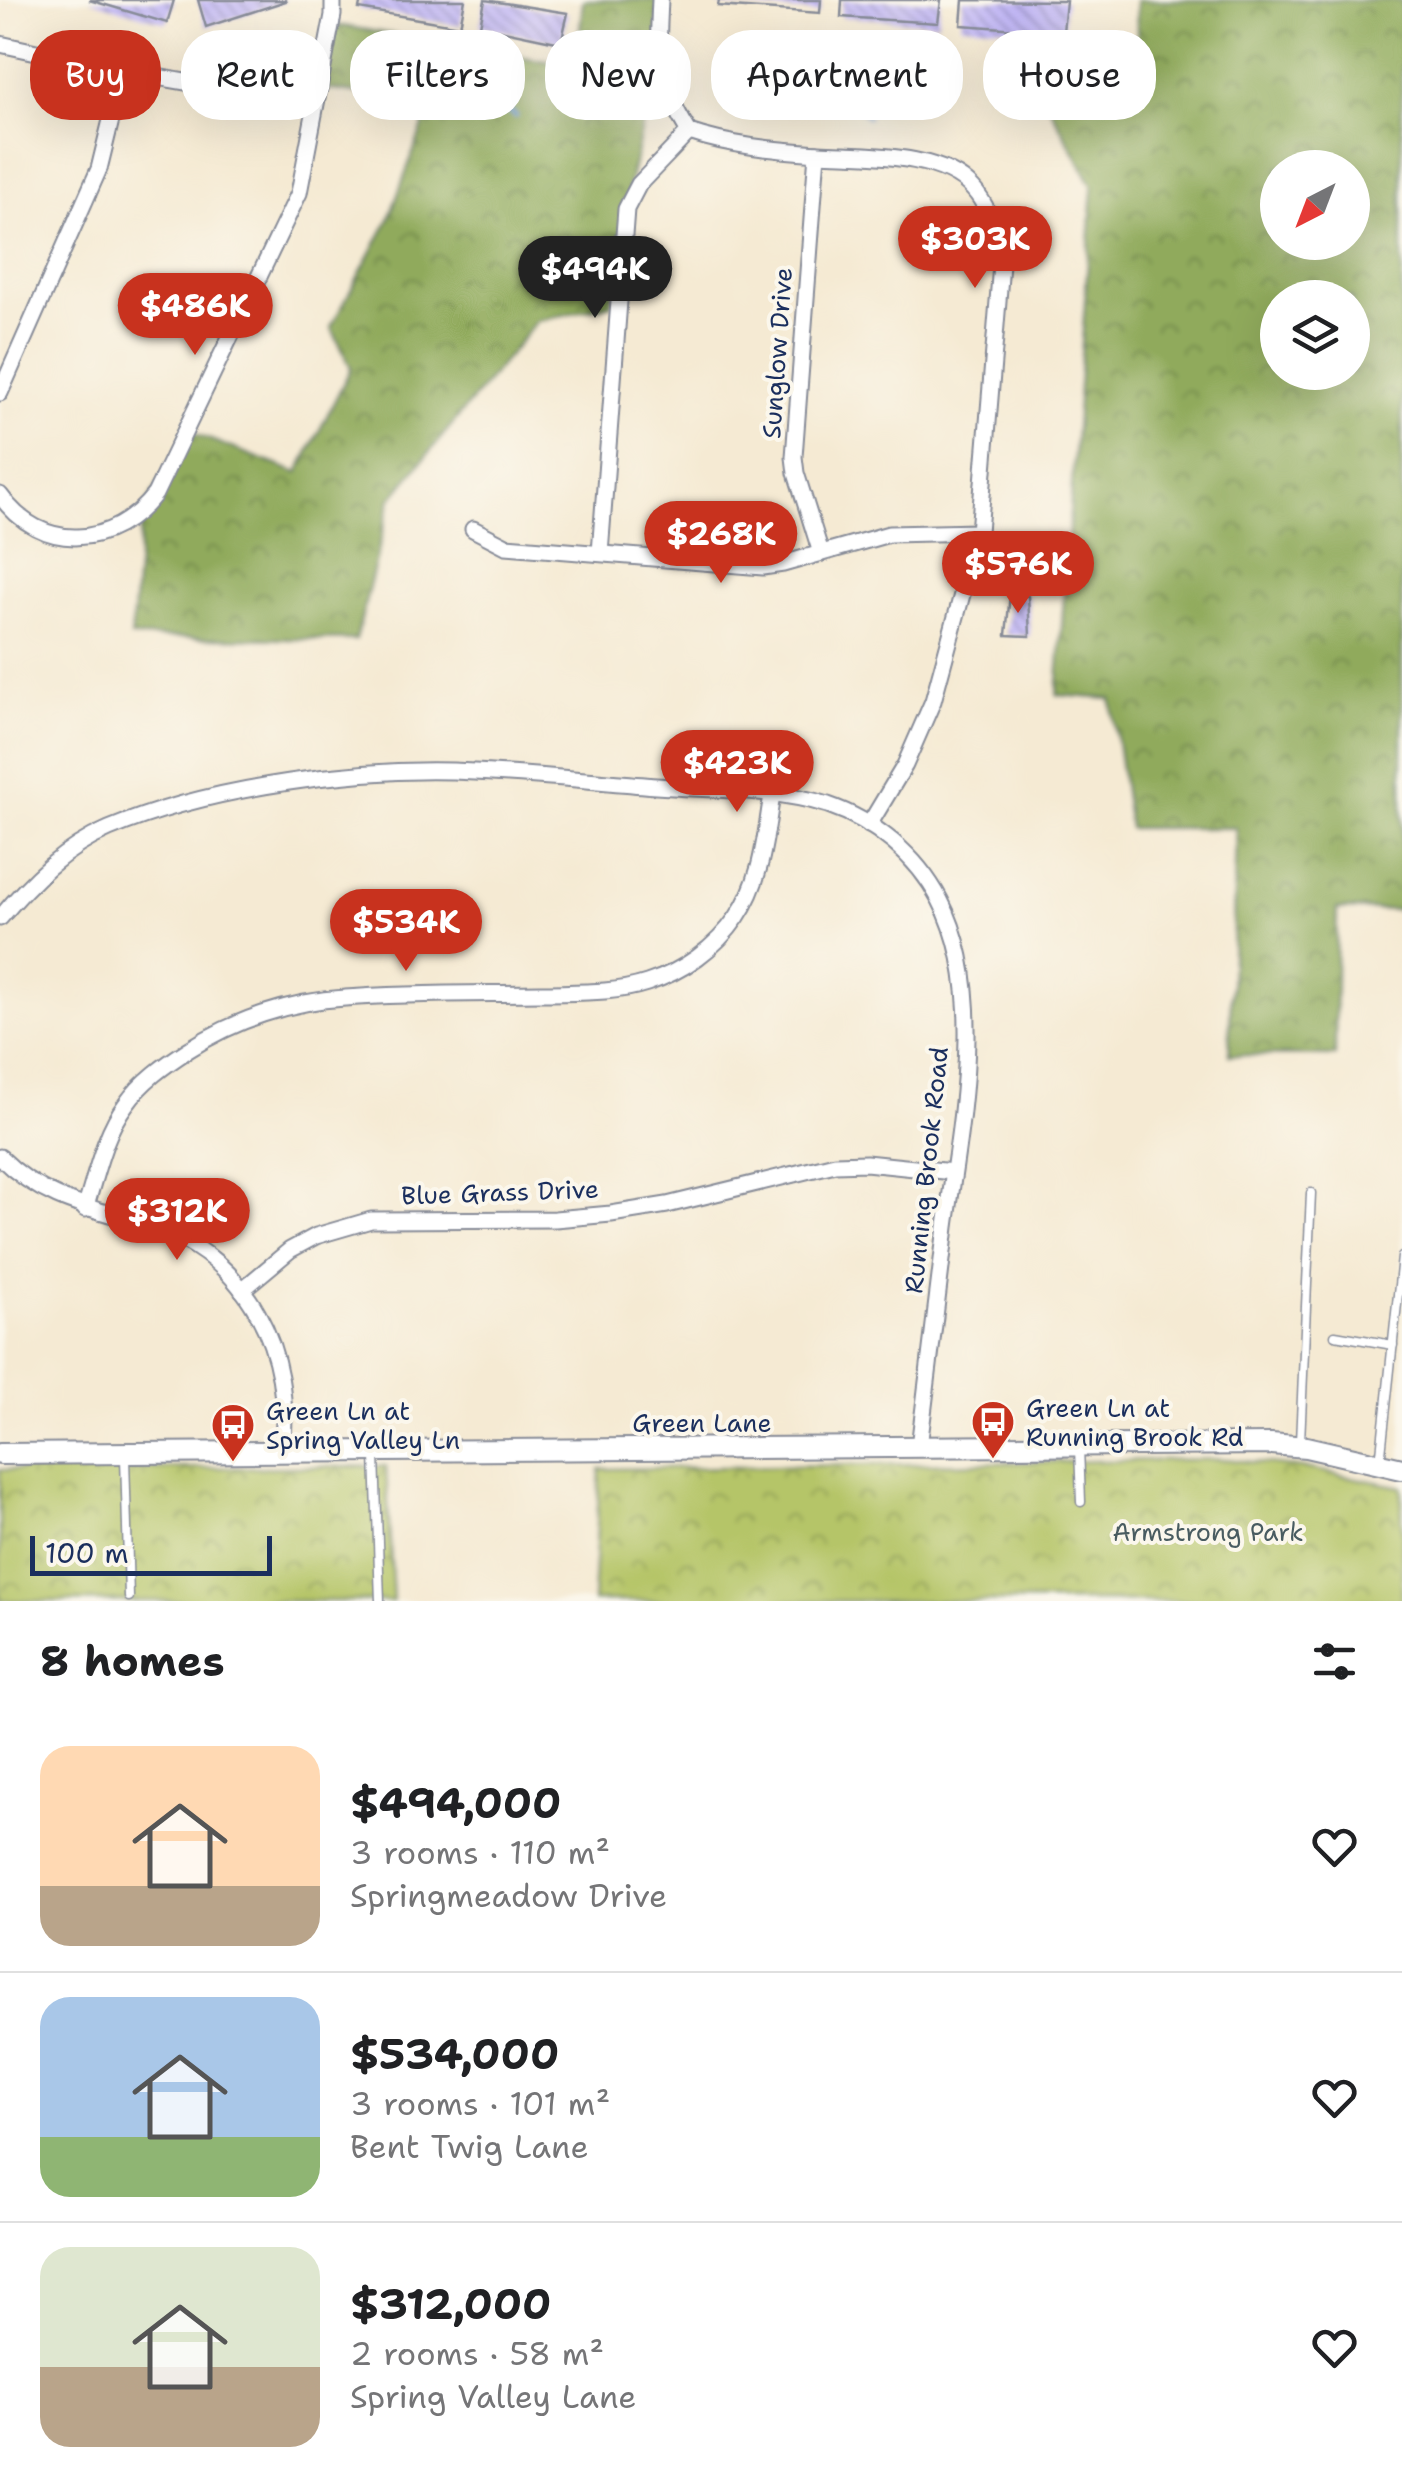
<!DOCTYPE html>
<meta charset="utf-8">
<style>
:root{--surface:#fff;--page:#f2f2f2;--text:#202124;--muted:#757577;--line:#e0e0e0;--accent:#c8321e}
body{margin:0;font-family:"Shantell Sans",sans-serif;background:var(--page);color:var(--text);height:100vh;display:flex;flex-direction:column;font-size:38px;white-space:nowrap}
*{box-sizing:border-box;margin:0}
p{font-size:32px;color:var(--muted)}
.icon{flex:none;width:55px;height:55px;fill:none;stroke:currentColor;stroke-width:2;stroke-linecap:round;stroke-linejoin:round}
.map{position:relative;height:1601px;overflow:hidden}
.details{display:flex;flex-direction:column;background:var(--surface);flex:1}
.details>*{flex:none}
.guide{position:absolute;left:30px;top:30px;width:1342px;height:90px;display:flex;gap:20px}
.needle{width:65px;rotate:222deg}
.buttons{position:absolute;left:1260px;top:150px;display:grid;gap:20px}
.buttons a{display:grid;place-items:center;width:110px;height:110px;border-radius:50%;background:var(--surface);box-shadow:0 10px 40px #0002;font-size:50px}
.scale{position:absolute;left:30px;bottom:25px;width:242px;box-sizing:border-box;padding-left:10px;border:5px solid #1b2f5e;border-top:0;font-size:28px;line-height:35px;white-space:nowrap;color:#1b2f5e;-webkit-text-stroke:8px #fbf7ec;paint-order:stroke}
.price{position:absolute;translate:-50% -85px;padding:0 22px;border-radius:35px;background:var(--accent);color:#fff;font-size:32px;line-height:65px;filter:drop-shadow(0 2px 5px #0008)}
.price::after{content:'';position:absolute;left:50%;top:60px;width:30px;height:22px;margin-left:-15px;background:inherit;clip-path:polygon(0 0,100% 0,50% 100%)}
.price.on{background:#222;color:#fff}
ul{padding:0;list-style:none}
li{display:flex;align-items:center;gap:30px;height:250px;padding:0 40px}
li+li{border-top:2px solid var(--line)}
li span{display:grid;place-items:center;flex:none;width:280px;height:200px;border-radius:30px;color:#555}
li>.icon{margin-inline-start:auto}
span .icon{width:120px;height:120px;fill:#fffc;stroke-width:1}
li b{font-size:42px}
h2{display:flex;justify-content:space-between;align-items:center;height:120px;padding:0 40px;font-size:42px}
.pill{padding:0 35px;border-radius:40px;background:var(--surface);box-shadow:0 10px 40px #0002;font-size:35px;line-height:90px}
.pill.on{background:var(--accent);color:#fff}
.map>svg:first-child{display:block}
.forest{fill:url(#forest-crowns);stroke:#566c5d;stroke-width:2.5;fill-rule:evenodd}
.park{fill:url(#park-crowns);stroke:#687a63;stroke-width:2.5}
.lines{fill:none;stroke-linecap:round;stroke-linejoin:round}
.stream{stroke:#6b9dd6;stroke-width:5}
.building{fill:url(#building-back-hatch)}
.service-casing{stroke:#888c98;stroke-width:11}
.minor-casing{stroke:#888c98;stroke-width:19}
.tertiary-casing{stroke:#888c98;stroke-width:24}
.service{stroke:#fff;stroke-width:8}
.minor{stroke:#fff;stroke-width:15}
.tertiary{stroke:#fff;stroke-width:20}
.labels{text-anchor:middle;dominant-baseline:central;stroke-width:8;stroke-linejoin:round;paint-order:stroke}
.street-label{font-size:25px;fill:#1b2f5e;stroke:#fbf7ec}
.poi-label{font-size:25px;fill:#1b2f5e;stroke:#fbf7ec;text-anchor:start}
.park-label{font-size:25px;fill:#495c61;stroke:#fbf7ec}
</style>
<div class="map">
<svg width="1402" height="1601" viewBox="0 0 1402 1601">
<defs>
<pattern id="forest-crowns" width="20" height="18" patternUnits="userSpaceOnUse" patternTransform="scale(2.5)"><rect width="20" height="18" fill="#90aa5c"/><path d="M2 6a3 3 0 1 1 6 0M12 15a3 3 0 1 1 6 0" fill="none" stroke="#758b4f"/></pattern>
<pattern id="park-crowns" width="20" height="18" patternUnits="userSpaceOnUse" patternTransform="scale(2.5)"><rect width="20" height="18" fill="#b5c568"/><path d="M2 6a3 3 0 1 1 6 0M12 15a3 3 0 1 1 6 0" fill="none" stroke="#92a059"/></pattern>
<pattern id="building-back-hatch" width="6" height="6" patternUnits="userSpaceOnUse" patternTransform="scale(2.5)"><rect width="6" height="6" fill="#bdb2f5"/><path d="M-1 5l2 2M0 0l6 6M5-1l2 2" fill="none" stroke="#9991ca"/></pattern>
</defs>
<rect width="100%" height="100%" fill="#fbf7ec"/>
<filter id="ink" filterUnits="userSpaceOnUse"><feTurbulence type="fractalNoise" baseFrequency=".01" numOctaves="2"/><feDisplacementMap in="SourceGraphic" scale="20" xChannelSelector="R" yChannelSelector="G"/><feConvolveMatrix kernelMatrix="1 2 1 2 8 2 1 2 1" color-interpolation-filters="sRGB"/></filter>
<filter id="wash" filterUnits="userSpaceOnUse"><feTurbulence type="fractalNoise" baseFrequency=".0048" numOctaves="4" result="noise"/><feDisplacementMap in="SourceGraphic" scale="40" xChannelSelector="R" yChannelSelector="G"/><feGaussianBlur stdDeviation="2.25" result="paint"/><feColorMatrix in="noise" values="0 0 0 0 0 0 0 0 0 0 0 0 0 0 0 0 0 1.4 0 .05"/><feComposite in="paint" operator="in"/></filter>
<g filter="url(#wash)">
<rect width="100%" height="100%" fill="#f5ead3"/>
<g class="forest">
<polygon points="583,0 658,0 657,62 627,195 611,304 537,321 391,499 356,640 131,637 142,512 190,432 298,473 351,368 331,327 389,219 431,104 320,88 331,24 576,66"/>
<path d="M 1136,0 L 1402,0 L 1402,910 L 1337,909 L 1335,1056 L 1229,1055 L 1236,828 L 1129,828 L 1111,699 L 1057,695 L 1093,187 L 1048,104 L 1139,98 ZM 1278,168 L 1352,168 L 1352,242 L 1278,242 ZM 1278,298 L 1352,298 L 1352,372 L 1278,372 Z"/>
</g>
<g class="park">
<polygon points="1226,1459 1310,1469 1402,1487 1402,1601 593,1601 600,1469"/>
<polygon points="386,1466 393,1601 0,1601 0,1470"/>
</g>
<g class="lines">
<g class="stream">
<polyline points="374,54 477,74 496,83 503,106 516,116"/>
<polyline points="733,60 740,71 748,75 825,88"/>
<polyline points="728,92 734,76 733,63"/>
<polyline points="839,92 858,105 867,117"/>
</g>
</g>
<g id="blocks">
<g class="building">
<polygon points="89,0 174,0 167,23"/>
<polygon points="198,0 285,0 286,1 206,27"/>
<polygon points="361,0 465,0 460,26 359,9"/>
<polygon points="485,0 568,13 561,43 480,26"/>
<polygon points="719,0 821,0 820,13 718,6"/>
<polygon points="842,0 941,0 938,23 841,17"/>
<polygon points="963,0 1066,1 1063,32 961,25"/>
<polygon points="1010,594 1028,596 1030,636 1006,635"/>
</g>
</g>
</g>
<g filter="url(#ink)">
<use href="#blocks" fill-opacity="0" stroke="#888c98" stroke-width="2.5"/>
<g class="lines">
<defs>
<g id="service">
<polyline points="1335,1335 1393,1345"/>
<polyline points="1300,1442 1311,1193"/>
<polyline points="1079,1447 1081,1502"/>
<polyline points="375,1455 380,1601"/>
<polyline points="125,1457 129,1597"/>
<polyline points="1380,1463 1402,1257"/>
</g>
<g id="minor">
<path d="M 660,0 C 657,61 656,78 689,132 C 730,146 776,150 819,153 C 864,156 941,152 973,189 C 988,205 995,231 1002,252 L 979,532 L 933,701 L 905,765 L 869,825"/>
<polyline points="0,44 123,71 315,105"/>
<polyline points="817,153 794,457 796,473 821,553"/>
<polyline points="0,393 99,169 123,71"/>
<path d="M 0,495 C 41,554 114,548 155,494 L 299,193 L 333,15 L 333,0"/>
<polyline points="473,529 506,546 763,567 783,564 889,534 979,532"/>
<polyline points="600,553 626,209 639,184 689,132"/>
<path d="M 0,918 C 31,881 64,848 109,829 C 211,786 364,766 474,772 C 535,775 595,781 656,786 C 711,790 774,788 828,805 C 875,821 917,856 940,900 C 989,992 959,1129 946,1227 C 937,1301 928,1374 919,1447"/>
<path d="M 0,1157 C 45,1202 93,1208 151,1226 C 249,1258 294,1353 282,1451"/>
<path d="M 85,1209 C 96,1175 104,1133 126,1104 C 142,1081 165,1065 188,1050 C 234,1020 290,1001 345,998 C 410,993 476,994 542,993 C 577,992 613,994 647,983 C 682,972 716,948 737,917 C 762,880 765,838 772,795"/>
<polyline points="242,1290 290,1250 316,1236 371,1220 555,1219 611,1214 667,1205 835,1164 866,1163 953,1172"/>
</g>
<polyline id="tertiary" points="0,1454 1271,1444 1306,1447 1402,1469"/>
</defs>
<use href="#service" class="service-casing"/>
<use href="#minor" class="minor-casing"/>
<use href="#tertiary" class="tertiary-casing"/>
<use href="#service" class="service"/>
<use href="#minor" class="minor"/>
<use href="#tertiary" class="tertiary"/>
</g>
</g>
<defs>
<symbol id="bus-pin" viewBox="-11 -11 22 30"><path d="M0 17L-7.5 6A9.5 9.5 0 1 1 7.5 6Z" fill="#c8321e" stroke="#fbf7ec"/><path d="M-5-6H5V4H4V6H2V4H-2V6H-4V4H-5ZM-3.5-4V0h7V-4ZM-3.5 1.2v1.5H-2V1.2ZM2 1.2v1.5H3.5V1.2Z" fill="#fff"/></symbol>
</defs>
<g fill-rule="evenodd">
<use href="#bus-pin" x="968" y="1397" width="50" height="68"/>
<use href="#bus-pin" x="208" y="1400" width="50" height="68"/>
</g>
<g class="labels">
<g class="street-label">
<text transform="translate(777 353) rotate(-86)">Sunglow Drive</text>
<text transform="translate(926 1170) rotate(-84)">Running Brook Road</text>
<text transform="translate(500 1192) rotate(-2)">Blue Grass Drive</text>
<text x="702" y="1423">Green Lane</text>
</g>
<g class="poi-label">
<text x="1026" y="1408">Green Ln at<tspan x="1026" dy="29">Running Brook Rd</tspan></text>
<text x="266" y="1411">Green Ln at<tspan x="266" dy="29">Spring Valley Ln</tspan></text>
</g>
<g class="park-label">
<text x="1208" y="1532">Armstrong Park</text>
</g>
</g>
</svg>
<div class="buttons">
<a><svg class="needle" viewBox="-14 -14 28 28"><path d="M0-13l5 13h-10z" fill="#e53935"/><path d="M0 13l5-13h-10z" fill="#757577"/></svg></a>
<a><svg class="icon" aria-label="layers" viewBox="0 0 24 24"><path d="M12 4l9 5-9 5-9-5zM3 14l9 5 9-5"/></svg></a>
</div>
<div class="scale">100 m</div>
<b class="price" style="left:975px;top:291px">$303K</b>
<b class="price on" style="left:595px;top:321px">$494K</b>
<b class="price" style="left:195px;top:358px">$486K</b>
<b class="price" style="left:721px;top:586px">$268K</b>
<b class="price" style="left:1018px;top:616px">$576K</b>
<b class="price" style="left:737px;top:815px">$423K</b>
<b class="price" style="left:406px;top:974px">$534K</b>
<b class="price" style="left:177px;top:1263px">$312K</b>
<div class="guide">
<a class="pill on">Buy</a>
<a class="pill">Rent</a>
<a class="pill">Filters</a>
<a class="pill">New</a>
<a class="pill">Apartment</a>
<a class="pill">House</a>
</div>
</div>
<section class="details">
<h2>8 homes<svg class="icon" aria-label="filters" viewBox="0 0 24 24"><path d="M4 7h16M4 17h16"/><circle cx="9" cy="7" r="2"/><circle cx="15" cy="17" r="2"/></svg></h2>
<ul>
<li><span style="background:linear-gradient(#ffd9b3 70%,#b9a48a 0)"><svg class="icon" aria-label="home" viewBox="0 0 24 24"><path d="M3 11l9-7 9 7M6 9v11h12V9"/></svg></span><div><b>$494,000</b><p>3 rooms · 110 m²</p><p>Springmeadow Drive</p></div><svg class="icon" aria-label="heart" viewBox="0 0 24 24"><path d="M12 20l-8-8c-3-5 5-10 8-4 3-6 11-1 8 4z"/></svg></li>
<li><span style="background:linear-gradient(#a9c7e8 70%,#8fb573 0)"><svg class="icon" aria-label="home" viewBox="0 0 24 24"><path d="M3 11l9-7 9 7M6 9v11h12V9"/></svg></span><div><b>$534,000</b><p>3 rooms · 101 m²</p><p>Bent Twig Lane</p></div><svg class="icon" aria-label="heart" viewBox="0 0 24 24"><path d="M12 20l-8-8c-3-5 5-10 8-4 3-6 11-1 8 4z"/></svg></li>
<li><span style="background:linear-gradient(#dfe7d0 60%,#b9a48a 0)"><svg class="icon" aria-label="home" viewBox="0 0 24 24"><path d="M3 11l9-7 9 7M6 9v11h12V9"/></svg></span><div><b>$312,000</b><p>2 rooms · 58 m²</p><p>Spring Valley Lane</p></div><svg class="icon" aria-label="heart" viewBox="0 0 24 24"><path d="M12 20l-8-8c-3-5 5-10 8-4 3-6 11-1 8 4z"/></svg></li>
</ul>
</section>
